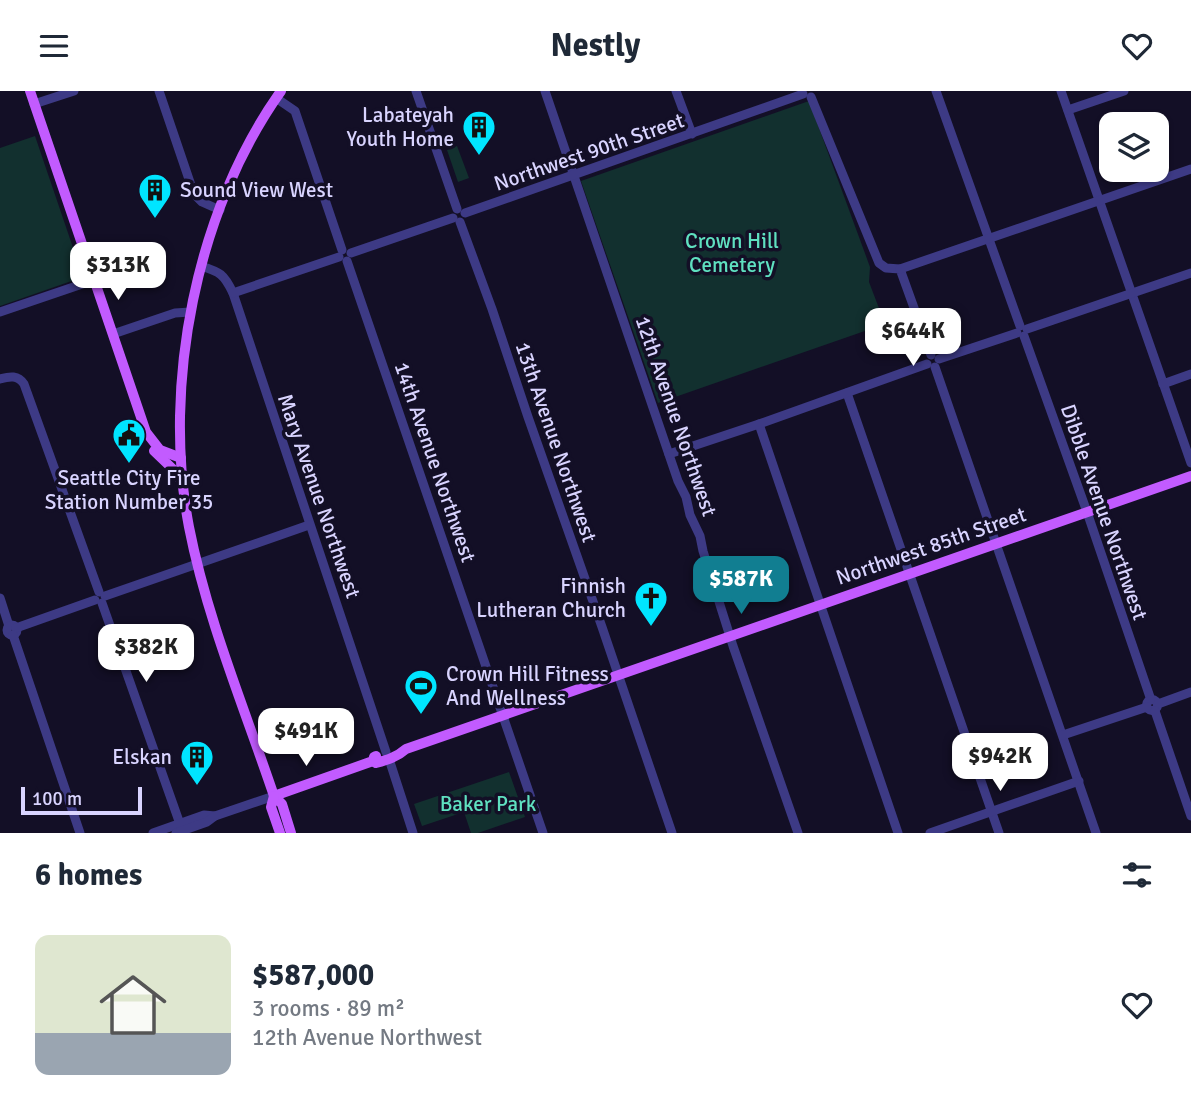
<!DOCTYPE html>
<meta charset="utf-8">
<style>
:root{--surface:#fff;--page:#f6f6f7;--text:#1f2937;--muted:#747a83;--line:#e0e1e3;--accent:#117e91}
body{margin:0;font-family:Signika,sans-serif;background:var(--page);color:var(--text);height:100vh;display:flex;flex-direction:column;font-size:26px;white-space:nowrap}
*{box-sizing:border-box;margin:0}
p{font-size:23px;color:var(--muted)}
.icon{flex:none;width:38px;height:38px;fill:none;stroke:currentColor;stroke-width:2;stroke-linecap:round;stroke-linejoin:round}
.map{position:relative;height:742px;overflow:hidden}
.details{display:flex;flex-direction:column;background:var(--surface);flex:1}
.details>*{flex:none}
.tools{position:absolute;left:1099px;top:21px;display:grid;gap:14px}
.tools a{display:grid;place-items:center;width:70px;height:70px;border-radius:14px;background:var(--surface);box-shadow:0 2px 5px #0004;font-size:35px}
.scale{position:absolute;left:21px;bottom:18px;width:121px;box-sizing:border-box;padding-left:7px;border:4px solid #d9d4ff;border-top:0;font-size:19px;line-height:24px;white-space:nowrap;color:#d9d4ff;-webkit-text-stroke:5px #130f26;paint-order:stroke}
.price{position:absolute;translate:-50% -60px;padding:0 16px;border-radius:14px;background:#fff;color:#222;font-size:23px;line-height:46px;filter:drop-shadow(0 2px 4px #0008)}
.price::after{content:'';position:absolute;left:50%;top:42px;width:21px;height:16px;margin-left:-10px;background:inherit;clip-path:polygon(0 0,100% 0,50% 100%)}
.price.current{background:var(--accent);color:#fff}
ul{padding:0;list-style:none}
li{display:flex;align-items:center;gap:21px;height:175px;padding:0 35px}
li+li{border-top:2px solid var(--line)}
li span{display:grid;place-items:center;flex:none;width:196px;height:140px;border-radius:14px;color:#555}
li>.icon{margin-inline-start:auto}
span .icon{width:84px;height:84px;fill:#fffc;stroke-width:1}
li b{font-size:30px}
h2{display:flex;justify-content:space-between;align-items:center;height:84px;padding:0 35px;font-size:30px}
header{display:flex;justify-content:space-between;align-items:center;height:91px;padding:0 35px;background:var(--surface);font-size:32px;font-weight:700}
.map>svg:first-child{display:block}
.green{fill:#12302f}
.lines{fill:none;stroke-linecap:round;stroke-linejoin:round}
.minor{stroke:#3d3a85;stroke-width:9}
.major{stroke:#c25bff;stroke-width:10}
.labels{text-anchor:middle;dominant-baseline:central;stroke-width:7;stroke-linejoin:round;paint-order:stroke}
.poi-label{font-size:21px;fill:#d9d4ff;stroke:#130f26;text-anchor:end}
.street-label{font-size:21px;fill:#d9d4ff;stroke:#130f26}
.park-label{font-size:21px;fill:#5fe0c0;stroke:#130f26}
</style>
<header><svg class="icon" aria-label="menu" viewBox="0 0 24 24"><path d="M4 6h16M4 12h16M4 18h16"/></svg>Nestly<svg class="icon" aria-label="heart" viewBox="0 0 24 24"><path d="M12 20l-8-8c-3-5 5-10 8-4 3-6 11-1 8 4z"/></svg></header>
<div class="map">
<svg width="1191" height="742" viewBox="0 0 1191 742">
<rect width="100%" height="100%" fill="#130f26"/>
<g class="green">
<polygon points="809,10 870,176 869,191 885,233 658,312 581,90"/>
<polygon points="35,45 83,186 0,215 0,57"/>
<polygon points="457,55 469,87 458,91 447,59"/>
<polygon points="509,681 525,726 478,742 471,742 464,721 422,735 414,713"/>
</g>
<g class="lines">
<g class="minor">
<polyline points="159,0 194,103 202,111 220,119"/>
<polyline points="416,0 457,118"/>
<polyline points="545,0 678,390 686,406 690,424 700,445 703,460 733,555 798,742"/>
<polyline points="676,0 692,43"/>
<polyline points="936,0 1020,235"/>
<polyline points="1061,0 1191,372"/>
<polyline points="811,6 879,172 886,177 900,178 931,264"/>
<polyline points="276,7 295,20 342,159"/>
<polyline points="34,13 74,0"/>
<polyline points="1068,19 1124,0"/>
<polyline points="465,122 803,3"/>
<polyline points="460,131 492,218 528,326 602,536 672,742"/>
<polyline points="351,162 453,127"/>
<polyline points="347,170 543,742"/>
<path d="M 201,175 C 220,181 224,183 233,202 L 386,661"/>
<polyline points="900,178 1191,78"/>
<polyline points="233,202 339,166"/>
<polyline points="0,221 94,189"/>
<polyline points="1027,238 1191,182"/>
<polyline points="113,243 175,222 190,221"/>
<polyline points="1024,245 1087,421 1151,609"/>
<polyline points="939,268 1017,242"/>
<polyline points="935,276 1096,742"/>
<path d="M 0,288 C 10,285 18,284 24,293 L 99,501"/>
<polyline points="1163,293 1191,283"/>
<polyline points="847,302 999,742"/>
<polyline points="759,333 898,742"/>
<polyline points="669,363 759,333 927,273"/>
<polyline points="105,505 309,434"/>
<polyline points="0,507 9,535"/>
<polyline points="102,512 180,733"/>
<circle cx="12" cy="539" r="5"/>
<polyline points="16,537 95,509"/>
<polyline points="13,544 80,742"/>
<circle cx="1152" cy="614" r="5.5"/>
<polyline points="1158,613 1191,601"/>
<polyline points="1155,620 1191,725"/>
<polyline points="1063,644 1147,616"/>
<polyline points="389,668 413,742"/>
<polyline points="153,742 204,724 215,725"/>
<polyline points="176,742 207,731 215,725 274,705"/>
<polyline points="930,742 1079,690"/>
</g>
<g class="major">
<polyline points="30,0 146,341 160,359 181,367"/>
<path d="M 281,0 C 196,119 162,294 189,436 C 207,528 244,616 274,705 L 282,713 L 291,742"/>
<polyline points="154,360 177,382 182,392"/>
<path d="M 373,670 L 376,672 C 387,669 397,666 406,658 L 1191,385"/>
<polyline points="274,705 373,670 374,666 376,665"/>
<polyline points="274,705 271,716 280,742"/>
</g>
</g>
<defs>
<symbol id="building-pin" viewBox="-11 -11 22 30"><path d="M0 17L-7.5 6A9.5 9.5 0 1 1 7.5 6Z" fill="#00e5ff" stroke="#130f26"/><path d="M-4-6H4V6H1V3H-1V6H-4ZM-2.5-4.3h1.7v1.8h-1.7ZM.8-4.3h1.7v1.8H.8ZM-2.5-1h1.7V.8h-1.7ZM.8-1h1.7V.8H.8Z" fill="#111"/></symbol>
<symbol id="civic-pin" viewBox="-11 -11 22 30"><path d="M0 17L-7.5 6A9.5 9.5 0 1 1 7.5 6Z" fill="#00e5ff" stroke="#130f26"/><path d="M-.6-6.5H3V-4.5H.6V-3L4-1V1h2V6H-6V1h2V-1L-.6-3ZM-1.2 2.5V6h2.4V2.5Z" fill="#111"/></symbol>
<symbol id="church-pin" viewBox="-11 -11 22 30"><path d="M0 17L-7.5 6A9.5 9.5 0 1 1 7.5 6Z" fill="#00e5ff" stroke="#130f26"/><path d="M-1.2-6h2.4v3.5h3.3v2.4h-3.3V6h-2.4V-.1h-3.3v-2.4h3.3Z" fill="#111"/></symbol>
<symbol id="stadium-pin" viewBox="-11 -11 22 30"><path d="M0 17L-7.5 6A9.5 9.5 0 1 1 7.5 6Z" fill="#00e5ff" stroke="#130f26"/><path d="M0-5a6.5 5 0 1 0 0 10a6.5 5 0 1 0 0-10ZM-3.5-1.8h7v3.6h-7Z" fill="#111"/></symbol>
</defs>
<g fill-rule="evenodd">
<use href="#building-pin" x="460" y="17" width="38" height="52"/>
<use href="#building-pin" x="136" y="80" width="38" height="52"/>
<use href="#civic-pin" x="110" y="325" width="38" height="52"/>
<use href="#church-pin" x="632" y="488" width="38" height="52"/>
<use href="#stadium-pin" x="402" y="576" width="38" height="52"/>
<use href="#building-pin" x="178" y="647" width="38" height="52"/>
</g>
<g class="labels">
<g class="poi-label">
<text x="454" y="24">Labateyah<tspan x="454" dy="24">Youth Home</tspan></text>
<text x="180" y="99" text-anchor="start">Sound View West</text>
<text x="129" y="387" text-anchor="middle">Seattle City Fire<tspan x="129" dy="24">Station Number 35</tspan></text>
<text x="626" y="495">Finnish<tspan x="626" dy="24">Lutheran Church</tspan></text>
<text x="446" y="583" text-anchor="start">Crown Hill Fitness<tspan x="446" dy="24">And Wellness</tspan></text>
<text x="172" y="666">Elskan</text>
</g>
<g class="street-label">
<text transform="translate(589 61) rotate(-19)">Northwest 90th Street</text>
<text transform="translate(676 325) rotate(71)">12th Avenue Northwest</text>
<text transform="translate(556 351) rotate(71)">13th Avenue Northwest</text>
<text transform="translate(435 371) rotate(71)">14th Avenue Northwest</text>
<text transform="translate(319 405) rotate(71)">Mary Avenue Northwest</text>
<text transform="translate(1104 421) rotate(71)">Dibble Avenue Northwest</text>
<text transform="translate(931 455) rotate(-19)">Northwest 85th Street</text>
</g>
<g class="park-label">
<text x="732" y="150">Crown Hill<tspan x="732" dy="24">Cemetery</tspan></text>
<text x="488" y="713">Baker Park</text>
</g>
</g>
</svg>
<div class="tools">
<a><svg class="icon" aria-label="layers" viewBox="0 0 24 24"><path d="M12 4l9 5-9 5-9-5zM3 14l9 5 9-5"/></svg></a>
</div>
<div class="scale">100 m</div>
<b class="price" style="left:118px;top:211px">$313K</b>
<b class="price" style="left:913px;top:277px">$644K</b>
<b class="price current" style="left:741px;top:525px">$587K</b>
<b class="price" style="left:146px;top:593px">$382K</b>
<b class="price" style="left:306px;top:677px">$491K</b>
<b class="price" style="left:1000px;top:702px">$942K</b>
</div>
<section class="details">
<h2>6 homes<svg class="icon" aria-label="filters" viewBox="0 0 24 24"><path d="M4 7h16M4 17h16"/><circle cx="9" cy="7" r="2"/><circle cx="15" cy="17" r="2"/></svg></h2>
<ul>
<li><span style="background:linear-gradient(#dfe7d0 70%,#9aa5b1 0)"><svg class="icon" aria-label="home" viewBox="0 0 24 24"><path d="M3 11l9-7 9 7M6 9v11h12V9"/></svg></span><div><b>$587,000</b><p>3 rooms · 89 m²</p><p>12th Avenue Northwest</p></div><svg class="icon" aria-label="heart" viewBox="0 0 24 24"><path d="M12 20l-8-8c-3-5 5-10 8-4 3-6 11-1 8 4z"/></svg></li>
</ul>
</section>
